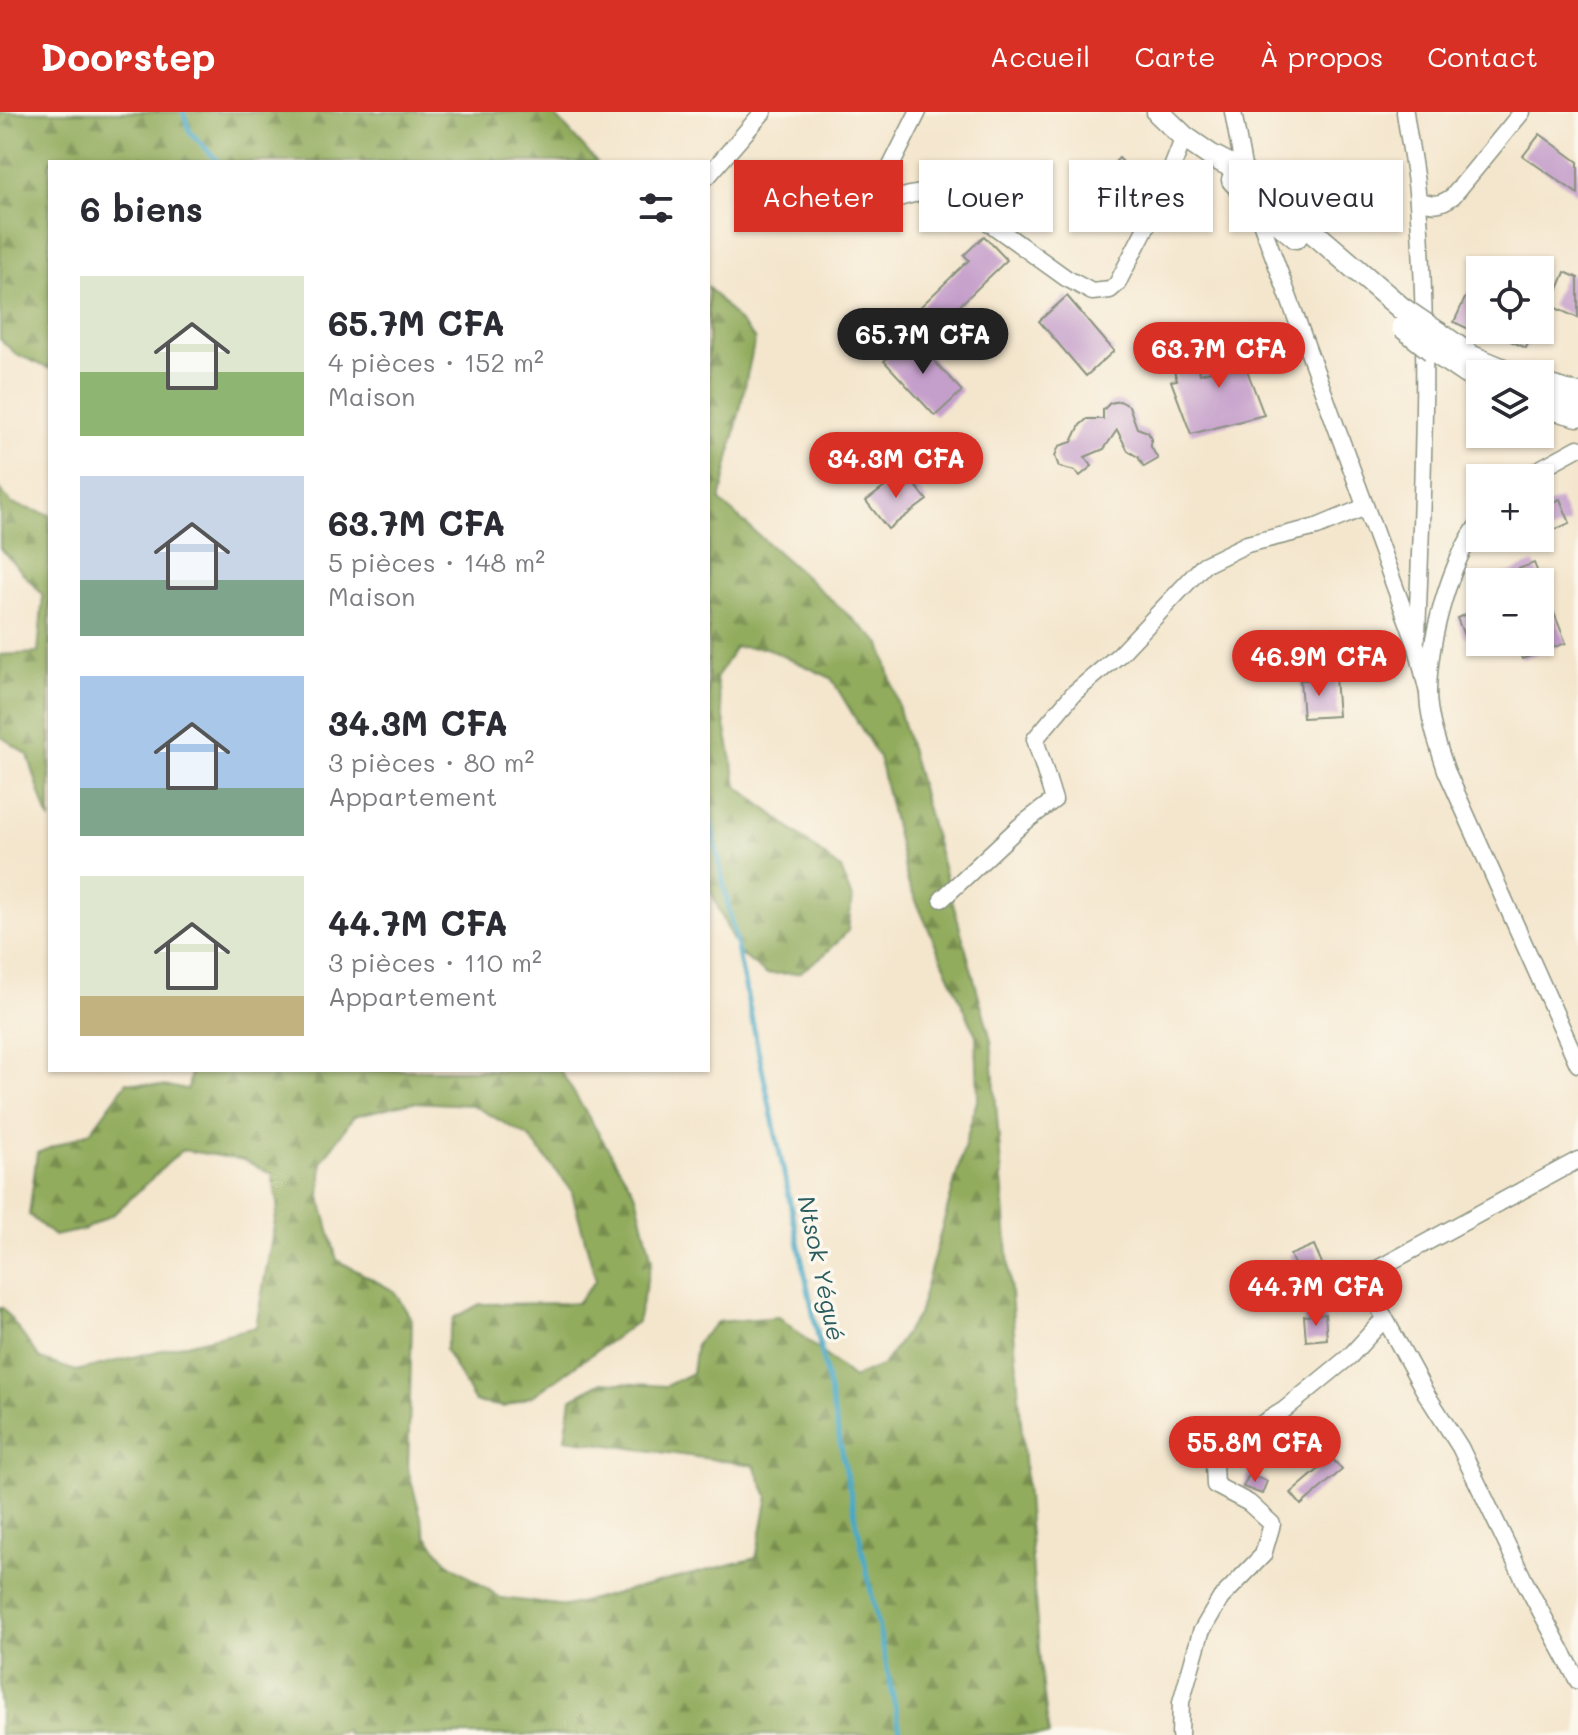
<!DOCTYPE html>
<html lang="fr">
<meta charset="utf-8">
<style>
:root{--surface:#fff;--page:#f2f2f3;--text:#2b2b33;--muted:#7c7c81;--accent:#d93025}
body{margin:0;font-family:Mali,sans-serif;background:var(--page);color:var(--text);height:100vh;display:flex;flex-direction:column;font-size:30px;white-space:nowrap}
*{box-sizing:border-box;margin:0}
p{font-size:26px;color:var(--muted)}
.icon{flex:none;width:44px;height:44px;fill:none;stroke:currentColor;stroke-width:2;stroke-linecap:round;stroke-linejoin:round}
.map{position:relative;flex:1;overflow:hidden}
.drawer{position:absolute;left:48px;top:48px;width:662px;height:912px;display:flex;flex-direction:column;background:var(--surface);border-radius:0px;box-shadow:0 2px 6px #0004}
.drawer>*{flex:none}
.guide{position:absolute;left:734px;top:48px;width:724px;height:72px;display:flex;gap:16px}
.tools{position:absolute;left:1466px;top:144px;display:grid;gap:16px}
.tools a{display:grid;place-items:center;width:88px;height:88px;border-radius:0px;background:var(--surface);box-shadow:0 2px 6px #0004;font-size:40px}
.price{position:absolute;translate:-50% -68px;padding:0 18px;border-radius:28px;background:var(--accent);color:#fff;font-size:26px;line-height:52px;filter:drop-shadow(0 2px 4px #0008)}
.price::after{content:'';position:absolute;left:50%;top:48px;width:24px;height:18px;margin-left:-12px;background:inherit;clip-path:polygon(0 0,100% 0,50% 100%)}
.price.current{background:#222;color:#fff}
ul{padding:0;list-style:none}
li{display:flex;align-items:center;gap:24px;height:200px;padding:0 32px}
li span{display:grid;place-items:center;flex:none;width:224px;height:160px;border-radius:0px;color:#555}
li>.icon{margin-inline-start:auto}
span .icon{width:96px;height:96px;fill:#fffc;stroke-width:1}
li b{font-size:34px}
h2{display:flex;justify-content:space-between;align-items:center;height:96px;padding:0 32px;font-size:34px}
.pill{padding:0 28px;border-radius:0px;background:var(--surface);box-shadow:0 2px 6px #0004;font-size:28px;line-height:72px}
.pill.current{background:var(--accent);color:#fff}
header{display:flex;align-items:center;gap:48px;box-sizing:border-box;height:112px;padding:0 40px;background:var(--accent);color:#fff}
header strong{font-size:38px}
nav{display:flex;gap:44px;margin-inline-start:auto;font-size:28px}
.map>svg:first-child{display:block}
.forest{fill:url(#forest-firs);stroke:#587448;stroke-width:2}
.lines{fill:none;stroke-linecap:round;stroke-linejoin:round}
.stream{stroke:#45a8c5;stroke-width:5}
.building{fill:#c59fcb}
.minor-casing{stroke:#8a9280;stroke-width:19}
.major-casing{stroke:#8a9280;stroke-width:25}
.minor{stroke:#fff;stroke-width:16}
.major{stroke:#fff;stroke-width:22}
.major-bridge-casing{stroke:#8a9280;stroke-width:25;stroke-linecap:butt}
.major-bridge{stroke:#fff;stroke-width:22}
.labels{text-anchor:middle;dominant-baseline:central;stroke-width:7;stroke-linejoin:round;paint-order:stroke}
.water-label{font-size:24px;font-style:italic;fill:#2a5d60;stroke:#fbf7ec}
</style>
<header>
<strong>Doorstep</strong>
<nav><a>Accueil</a><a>Carte</a><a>À propos</a><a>Contact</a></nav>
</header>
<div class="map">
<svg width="1578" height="1623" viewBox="0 0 1578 1623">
<defs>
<pattern id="forest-firs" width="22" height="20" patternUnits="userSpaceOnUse" patternTransform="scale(2)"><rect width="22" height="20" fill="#92ac5d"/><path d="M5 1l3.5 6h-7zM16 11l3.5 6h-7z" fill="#778d4e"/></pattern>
</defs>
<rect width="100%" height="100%" fill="#fbf7ec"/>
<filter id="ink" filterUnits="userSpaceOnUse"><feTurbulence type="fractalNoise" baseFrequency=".0125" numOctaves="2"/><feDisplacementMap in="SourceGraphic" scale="16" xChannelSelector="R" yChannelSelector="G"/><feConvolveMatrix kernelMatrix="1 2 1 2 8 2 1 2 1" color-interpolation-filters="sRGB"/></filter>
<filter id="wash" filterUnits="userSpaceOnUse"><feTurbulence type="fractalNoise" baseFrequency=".006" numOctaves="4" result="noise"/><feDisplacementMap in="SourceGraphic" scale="32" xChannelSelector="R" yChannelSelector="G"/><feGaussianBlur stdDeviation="1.8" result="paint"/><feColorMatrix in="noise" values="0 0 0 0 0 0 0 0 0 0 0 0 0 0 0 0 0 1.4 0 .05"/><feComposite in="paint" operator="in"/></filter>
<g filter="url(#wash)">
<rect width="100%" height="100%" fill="#f4e6cd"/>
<g class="forest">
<polygon points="0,0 552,0 597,50 50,50 50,257 16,242 0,227"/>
<polygon points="708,175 755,227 720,389 881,532 991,928 1040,1550 1049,1623 347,1623 346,1618 322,1623 0,1623 0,1196 3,1196 40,1247 76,1259 256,1215 278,1092 272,1062 244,1048 182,1038 114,1102 83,1118 54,1124 29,1103 37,1041 90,1020 127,970 188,977 191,958 560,958 636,1083 652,1148 637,1210 534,1283 505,1295 475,1290 445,1238 454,1206 480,1192 577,1191 596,1168 571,1077 529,1025 472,993 412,990 354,1004 322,1049 320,1084 337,1148 394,1179 412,1208 408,1357 426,1423 447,1450 501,1486 566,1494 756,1446 768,1384 754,1353 565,1327 571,1287 602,1270 666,1274 692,1261 696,1231 717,1210 779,1205 853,1266 883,1253 918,1203 978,985 976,923 908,771 879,646 831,566 766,536 735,535 716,567 737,674 841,757 852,787 848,819 825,842 799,861 766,862 738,840 708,773"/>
<polygon points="0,377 12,392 50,403 50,707 47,703 28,643 0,624 0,543 38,541 43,483 0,436"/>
</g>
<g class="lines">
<g class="stream">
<polyline points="183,0 190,20 219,50"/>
<polyline points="708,697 901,1623"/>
</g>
</g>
<g id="blocks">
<g class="building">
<polygon points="1540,22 1578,50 1578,82 1523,44"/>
<polygon points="1119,46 1133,60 1113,81 1098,67"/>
<polygon points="984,124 1007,148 931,221 913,202 969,148 964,143"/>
<polygon points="1565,160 1578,166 1578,206 1551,194"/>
<polygon points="1467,182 1480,188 1480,210 1475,220 1454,210"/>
<polygon points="1067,184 1114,239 1086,264 1039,209"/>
<polygon points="1486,218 1534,218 1526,236"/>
<polygon points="1251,220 1257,241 1242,245 1264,303 1191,322 1171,269 1177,268 1174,259 1198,252 1200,262 1229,254 1222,228"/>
<polygon points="1290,220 1295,235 1270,243 1265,227"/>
<polygon points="911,224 962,279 935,304 884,249"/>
<polygon points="1120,289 1129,294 1137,316 1148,320 1151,326 1151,335 1158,347 1144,355 1138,345 1128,339 1117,318 1104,337 1085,345 1092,354 1080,364 1075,359 1059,355 1055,344 1059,334 1072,330 1080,313 1087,307 1103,307 1103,298 1110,291"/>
<polygon points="905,360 927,388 888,417 866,389"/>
<polygon points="1560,387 1570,411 1540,424 1540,396"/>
<polygon points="1534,451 1566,531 1522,547 1516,530 1540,530 1540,470 1487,469"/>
<polygon points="1480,496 1480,520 1465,526 1457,506"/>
<polygon points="1335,566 1338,604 1303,606 1300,568"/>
<polygon points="1314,1133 1327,1163 1303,1173 1290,1143"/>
<polygon points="1325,1202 1327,1227 1306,1229 1304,1204"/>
<polygon points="1332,1346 1342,1358 1301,1393 1291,1381"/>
<polygon points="1249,1362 1267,1369 1262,1382 1243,1375"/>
</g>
</g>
</g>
<g filter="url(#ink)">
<use href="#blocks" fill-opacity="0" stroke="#8a9280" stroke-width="2"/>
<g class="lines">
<defs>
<g id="minor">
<polyline points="1233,0 1245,65"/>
<path d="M 1405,0 C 1409,30 1416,60 1418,91 C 1430,235 1422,380 1417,525"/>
<polyline points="708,64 763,0"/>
<path d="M 1418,88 C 1433,93 1440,94 1453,84 L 1522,0"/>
<polyline points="1254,91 1417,535 1428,581"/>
<polyline points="855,100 880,76 918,0"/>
<path d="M 851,104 C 880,94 922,71 952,84 L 1066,166 L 1092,180 L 1110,178 L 1117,172 L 1157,94 L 1184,25"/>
<polyline points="1523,366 1578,336"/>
<path d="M 1480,410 C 1449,451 1429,528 1428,580 C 1428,606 1438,633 1446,658 L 1578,952"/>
<polyline points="942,787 1020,714 1054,688 1035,627 1074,581 1119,543 1204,453 1247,432 1317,415 1365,395"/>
<polyline points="1578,1048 1368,1162 1365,1170 1425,1280 1460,1335 1525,1470 1578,1569"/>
<polyline points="1180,1623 1181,1590 1201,1520 1221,1486 1263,1443 1272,1412 1249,1391 1215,1373 1214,1352 1234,1329 1284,1298 1350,1244 1384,1207"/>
</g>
<g id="major">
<polyline points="1158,0 1184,25 1210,43 1243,60 1401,196"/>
<polyline points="1233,68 1254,90 1296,125"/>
<polyline points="1438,221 1472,245 1513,262"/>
<polyline points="1432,238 1466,261 1480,267"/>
<polyline points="1540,272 1578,283"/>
<polyline points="1540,293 1578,303"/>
</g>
</defs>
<use href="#minor" class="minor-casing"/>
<use href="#major" class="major-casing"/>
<use href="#minor" class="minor"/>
<use href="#major" class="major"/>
<defs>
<g id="major-bridge">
<polyline points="1401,196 1438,221"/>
<polyline points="1403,215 1432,238"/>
</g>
</defs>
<use href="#major-bridge" class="major-bridge-casing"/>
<use href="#major-bridge" class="major-bridge"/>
</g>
</g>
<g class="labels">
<g class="water-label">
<text transform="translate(822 1156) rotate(78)">Ntsok Yégué</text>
</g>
</g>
</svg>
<div class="tools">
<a><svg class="icon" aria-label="locate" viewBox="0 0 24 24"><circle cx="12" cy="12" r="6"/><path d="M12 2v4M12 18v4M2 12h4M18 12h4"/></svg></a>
<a><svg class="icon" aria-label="layers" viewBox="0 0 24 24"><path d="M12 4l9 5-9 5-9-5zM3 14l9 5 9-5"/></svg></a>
<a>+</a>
<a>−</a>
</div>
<b class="price current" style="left:923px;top:264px">65.7M CFA</b>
<b class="price" style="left:1219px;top:278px">63.7M CFA</b>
<b class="price" style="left:896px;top:388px">34.3M CFA</b>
<b class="price" style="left:1319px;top:586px">46.9M CFA</b>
<b class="price" style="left:1316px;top:1216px">44.7M CFA</b>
<b class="price" style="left:1255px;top:1372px">55.8M CFA</b>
<div class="guide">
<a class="pill current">Acheter</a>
<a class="pill">Louer</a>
<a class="pill">Filtres</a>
<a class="pill">Nouveau</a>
</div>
<section class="drawer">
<h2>6 biens<svg class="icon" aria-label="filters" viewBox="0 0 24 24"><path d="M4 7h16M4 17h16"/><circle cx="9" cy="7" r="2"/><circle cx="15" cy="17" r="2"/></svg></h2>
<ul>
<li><span style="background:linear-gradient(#dfe7d0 60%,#8fb573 0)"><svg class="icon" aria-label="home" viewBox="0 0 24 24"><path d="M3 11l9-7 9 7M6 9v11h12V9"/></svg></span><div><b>65.7M CFA</b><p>4 pièces · 152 m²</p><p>Maison</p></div></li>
<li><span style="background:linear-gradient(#c9d6e8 65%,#7fa58c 0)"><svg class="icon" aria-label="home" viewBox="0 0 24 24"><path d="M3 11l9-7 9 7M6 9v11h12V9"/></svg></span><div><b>63.7M CFA</b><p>5 pièces · 148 m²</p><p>Maison</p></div></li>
<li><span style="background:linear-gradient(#a9c7e8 70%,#7fa58c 0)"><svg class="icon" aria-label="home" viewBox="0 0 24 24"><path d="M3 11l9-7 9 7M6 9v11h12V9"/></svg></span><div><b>34.3M CFA</b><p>3 pièces · 80 m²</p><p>Appartement</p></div></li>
<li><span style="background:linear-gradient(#dfe7d0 75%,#c2b280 0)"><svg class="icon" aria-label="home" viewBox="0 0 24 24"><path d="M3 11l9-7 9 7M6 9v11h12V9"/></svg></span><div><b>44.7M CFA</b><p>3 pièces · 110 m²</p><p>Appartement</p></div></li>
</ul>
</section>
</div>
